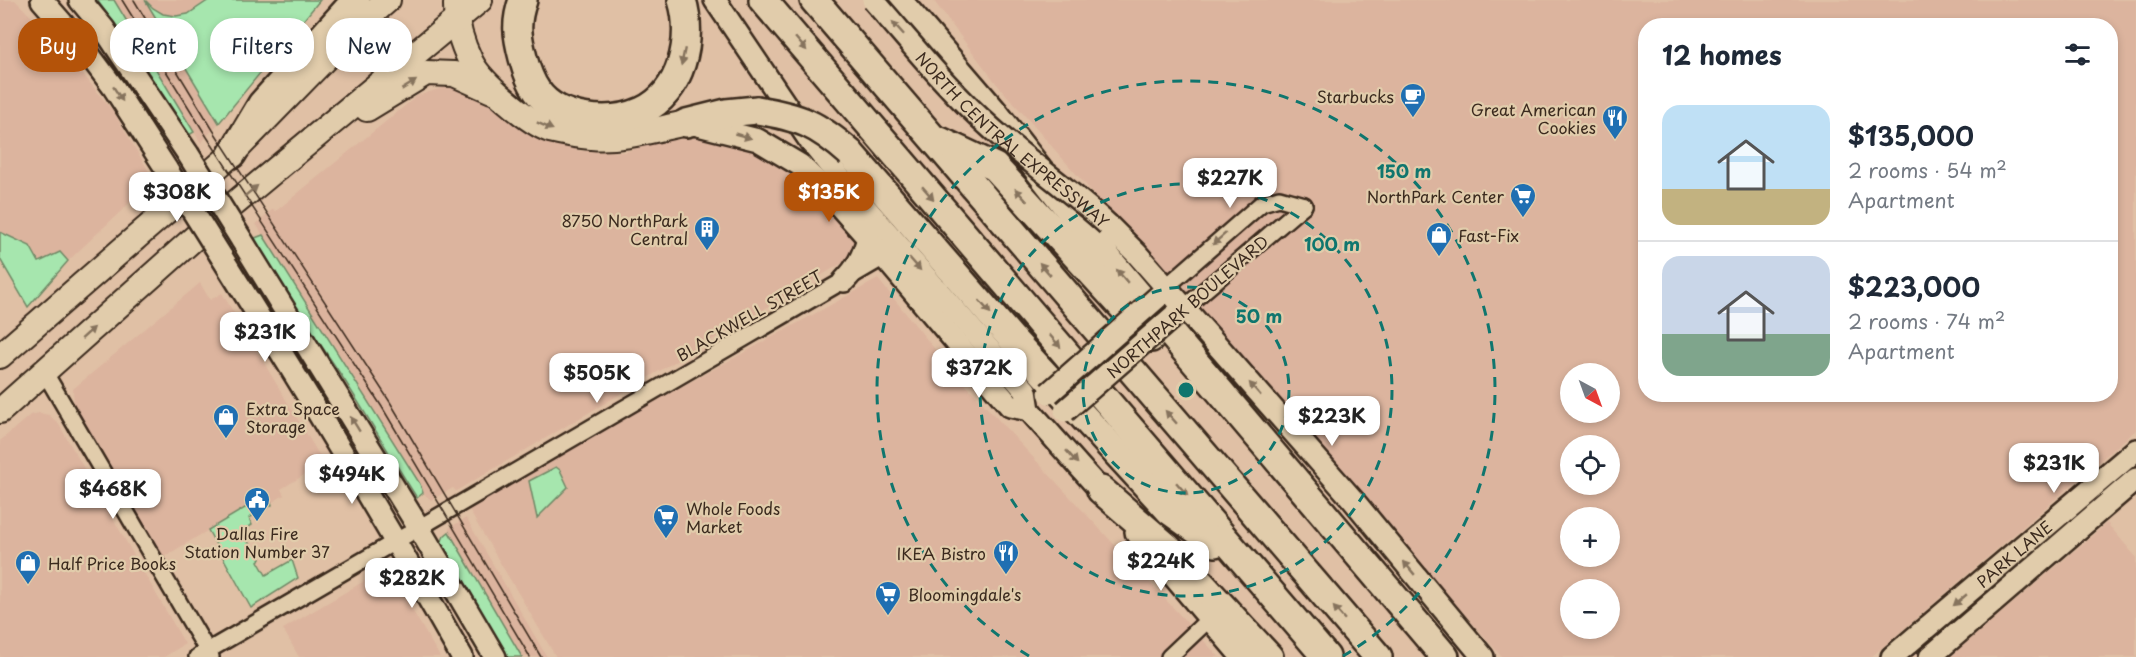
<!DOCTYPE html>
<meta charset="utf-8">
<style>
:root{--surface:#fff;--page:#f6f6f7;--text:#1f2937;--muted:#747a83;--line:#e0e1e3;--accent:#b45309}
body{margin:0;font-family:"Playpen Sans",sans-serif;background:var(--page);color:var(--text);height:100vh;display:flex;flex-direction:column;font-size:22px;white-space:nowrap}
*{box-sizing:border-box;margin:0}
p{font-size:20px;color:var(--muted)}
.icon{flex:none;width:33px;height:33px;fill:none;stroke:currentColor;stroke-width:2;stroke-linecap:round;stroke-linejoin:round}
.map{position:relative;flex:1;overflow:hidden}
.details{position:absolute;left:1638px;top:18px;width:480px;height:384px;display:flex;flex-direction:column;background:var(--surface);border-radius:24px;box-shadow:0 3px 9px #0003}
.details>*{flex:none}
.hud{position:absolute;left:18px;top:18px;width:570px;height:54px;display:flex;gap:12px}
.needle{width:39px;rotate:139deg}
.buttons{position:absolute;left:1560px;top:363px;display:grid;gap:12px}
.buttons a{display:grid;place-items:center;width:60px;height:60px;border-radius:50%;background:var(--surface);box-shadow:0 3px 9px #0003;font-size:30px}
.price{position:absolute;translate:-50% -51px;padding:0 14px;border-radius:12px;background:#fff;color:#222;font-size:20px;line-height:39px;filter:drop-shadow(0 2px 3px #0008)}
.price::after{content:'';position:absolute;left:50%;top:36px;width:18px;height:14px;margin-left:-9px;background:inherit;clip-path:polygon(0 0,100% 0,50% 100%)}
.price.current{background:var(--accent);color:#fff}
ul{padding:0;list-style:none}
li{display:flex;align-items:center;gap:18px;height:150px;padding:0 24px}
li+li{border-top:2px solid var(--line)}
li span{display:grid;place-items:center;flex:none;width:168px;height:120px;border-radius:18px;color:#555}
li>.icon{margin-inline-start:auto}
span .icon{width:72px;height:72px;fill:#fffc;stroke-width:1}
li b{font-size:26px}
h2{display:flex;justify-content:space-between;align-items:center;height:72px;padding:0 24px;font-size:26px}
.pill{padding:0 21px;border-radius:24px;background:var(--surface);box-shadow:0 3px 9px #0003;font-size:21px;line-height:54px}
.pill.current{background:var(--accent);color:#fff}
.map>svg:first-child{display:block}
.built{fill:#dcb49e;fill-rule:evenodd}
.green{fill:#a6e6ae;stroke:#708866;stroke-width:1.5}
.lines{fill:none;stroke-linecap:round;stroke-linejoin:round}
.street-casing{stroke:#3b2a1e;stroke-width:20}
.secondary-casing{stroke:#3b2a1e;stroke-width:26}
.primary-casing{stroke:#3b2a1e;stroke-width:28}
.highway-casing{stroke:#3b2a1e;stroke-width:32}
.street{stroke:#e1ccab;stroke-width:15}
.secondary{stroke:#e1ccab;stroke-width:21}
.primary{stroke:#e1ccab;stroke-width:24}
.highway{stroke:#e1ccab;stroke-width:27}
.tram{stroke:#3b2a1e;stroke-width:1.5}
.secondary-bridge-casing{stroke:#3b2a1e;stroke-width:26;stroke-linecap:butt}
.highway-bridge-casing{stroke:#3b2a1e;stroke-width:32;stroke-linecap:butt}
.secondary-bridge{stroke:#e1ccab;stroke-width:21}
.highway-bridge{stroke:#e1ccab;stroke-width:27}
.oneway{fill:#86735d}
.ring{fill:none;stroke:#0f766e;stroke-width:3;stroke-dasharray:10 8}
.labels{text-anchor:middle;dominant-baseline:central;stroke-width:4.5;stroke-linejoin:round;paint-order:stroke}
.poi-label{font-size:16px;fill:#3b2a1e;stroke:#e1ccab;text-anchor:end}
.street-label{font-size:16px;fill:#3b2a1e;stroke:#e1ccab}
.centre{fill:#0f766e;stroke:#e1ccab;stroke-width:3}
.ring-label{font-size:18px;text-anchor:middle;font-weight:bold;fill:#0f766e;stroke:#e1ccab;stroke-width:4.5;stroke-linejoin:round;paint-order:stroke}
</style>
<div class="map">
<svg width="2136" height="657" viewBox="0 0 2136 657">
<rect width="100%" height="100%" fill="#e0c0a5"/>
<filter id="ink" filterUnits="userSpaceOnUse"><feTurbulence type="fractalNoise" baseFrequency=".0167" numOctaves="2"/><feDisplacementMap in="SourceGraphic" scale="12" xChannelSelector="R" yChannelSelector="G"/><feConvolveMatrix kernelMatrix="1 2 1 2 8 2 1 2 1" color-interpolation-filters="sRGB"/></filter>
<g filter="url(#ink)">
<g class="built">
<polygon points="0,0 15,0 58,44 113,111 154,180 68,261 60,252 38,262 30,246 0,232"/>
<polygon points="113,0 209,0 188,14 176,16 164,14 147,3 219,123 201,143"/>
<path d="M 933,0 L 2136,0 L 2136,430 L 1871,657 L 1502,657 L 1150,253 L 1136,242 L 996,83 ZM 1646,26 L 2110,26 L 2110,394 L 1646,394 ZM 1570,374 L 1610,374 L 1610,412 L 1570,412 ZM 1570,446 L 1610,446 L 1610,484 L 1570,484 ZM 1570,518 L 1610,518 L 1610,556 L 1570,556 ZM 1570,590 L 1610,590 L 1610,628 L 1570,628 Z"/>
<polygon points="445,87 475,92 505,118 551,144 581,151 625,152 660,141 704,137 742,144 768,154 808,182 857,236 857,252 844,262 456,491 453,488 431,500 423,493 420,484 256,224 273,209 276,211 417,96"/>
<polygon points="878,279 950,368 1219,657 556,657 466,505"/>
<polygon points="200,283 210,300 222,293 324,463 281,489 284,495 260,510 255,502 162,558 74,406 73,389"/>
<polygon points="39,413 49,415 58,423 185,644 164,657 0,657 0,441 30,415"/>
<polygon points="466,518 547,657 522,657 449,532 449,528"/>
<polygon points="2107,523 2136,557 2136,657 1950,657"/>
<polygon points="376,574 385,587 395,581 440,657 299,657 283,629"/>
</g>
<g class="green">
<polygon points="97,0 114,0 194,132 189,135 136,54"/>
<polygon points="145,0 153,8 163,14 176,16 188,14 209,0 320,0 219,123"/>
<polygon points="0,232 30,246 39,262 60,252 68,261 28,307 0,259"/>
<path d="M 263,235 L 420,484 L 423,493 L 417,498 C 392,459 370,420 345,381 C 315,334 279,289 255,238 Z"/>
<polygon points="556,467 560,470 568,487 537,518 529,481"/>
<polygon points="255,502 260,510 271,502 272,505 249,518 252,525 241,532 260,559 258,561 266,575 292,560 298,578 251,608 208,530"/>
<polygon points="449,532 522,657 507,657 441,543 444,536"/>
</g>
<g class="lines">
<defs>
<g id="street">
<polyline points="1167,288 1174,280 1262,203 1279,198 1304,205"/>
<polyline points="1184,308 1304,205"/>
<polyline points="45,373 211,657"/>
<polyline points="197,657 884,257"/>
<polyline points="1169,657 1209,619"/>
</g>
<g id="secondary">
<polyline points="42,0 84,48 114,88 167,170"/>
<polyline points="80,0 104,29 188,154"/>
<polyline points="715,0 810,141 850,190 1026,391 1029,410 1110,501"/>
<polyline points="690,123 758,140 800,165 827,192 868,238 1010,406 1029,410"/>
<polyline points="1108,225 1137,254 1353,500 1483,657"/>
<polyline points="241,239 419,528 495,657"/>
<path d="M 221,256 C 304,388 385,521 462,657"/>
<path d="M 844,281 C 857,268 863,256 868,238"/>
<polyline points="1136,532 1242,657"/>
<path id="s1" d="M 1892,657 L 2136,450"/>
<polyline points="1930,657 2136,479"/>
</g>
<g id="primary">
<path d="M 456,5 C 456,24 462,44 471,62 C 481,82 529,123 550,130 C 563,133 578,136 591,137 C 623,140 656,129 686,123"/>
<polyline points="367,109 426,73 454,74 492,91"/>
<polyline points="0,356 232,154 350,33 388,0"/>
<polyline points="0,411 210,224 480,0"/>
</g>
<g id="highway">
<path d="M 523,0 C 515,23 517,35 523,58 C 526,69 530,81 537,91 C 558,121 611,125 642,111 C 682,93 694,38 682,0"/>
<polyline points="763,0 1326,657"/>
<polyline points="814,0 1378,657"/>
<polyline points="897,0 995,114 1112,264 1445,657"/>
<polyline points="686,123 726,113 757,110"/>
<polyline points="940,141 995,167 1151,338"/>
<polyline points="850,153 1012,339 1170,511 1215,543"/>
<polyline points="232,154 262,104 356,0"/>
<polyline points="1101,490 1167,547 1269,657"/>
</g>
</defs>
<use href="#street" class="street-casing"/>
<use href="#secondary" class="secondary-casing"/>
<use href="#primary" class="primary-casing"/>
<use href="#highway" class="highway-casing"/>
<use href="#street" class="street"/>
<use href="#secondary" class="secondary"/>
<use href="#primary" class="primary"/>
<use href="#highway" class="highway"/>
<g class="tram">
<polyline points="122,0 207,137 382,407 530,657"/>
<polyline points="134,0 213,130 390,402 541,657"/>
</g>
<defs>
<g id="secondary-bridge">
<path id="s2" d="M 873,0 C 911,43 948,90 991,128 C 1029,162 1071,191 1108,225"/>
<polyline points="188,154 241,239"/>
<polyline points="167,170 221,256"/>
<polyline points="1049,393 1159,296"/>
<polyline points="1065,411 1175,315"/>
</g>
<path id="highway-bridge" d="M 757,110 C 800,117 817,124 850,153"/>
</defs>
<use href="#secondary-bridge" class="secondary-bridge-casing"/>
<use href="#highway-bridge" class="highway-bridge-casing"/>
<use href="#secondary-bridge" class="secondary-bridge"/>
<use href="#highway-bridge" class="highway-bridge"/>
</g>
<defs><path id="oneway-solid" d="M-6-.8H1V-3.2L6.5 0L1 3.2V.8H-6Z" transform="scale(1.5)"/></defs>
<g class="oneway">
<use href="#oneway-solid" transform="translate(898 28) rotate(-132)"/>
<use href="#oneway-solid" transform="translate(801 44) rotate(49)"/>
<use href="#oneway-solid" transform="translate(683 57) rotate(102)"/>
<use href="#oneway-solid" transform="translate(409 85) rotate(-32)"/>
<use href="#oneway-solid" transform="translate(118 94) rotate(57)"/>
<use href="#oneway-solid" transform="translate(545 126) rotate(24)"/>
<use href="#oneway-solid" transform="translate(743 136) rotate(16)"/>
<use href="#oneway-solid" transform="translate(251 191) rotate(-39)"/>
<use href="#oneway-solid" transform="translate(928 193) rotate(49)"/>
<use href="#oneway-solid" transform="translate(1021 195) rotate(-133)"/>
<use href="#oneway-solid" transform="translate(1219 239) rotate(139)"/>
<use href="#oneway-solid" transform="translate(915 264) rotate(49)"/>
<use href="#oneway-solid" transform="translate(1045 269) rotate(-131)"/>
<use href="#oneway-solid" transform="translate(1122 276) rotate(-130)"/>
<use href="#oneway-solid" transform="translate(985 307) rotate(49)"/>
<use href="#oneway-solid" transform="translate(88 333) rotate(-42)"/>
<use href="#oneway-solid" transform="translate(1055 341) rotate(49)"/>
<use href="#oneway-solid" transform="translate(1255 389) rotate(-131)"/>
<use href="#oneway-solid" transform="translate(1171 417) rotate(-131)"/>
<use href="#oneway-solid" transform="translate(355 424) rotate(-122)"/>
<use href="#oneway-solid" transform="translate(1072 457) rotate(48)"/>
<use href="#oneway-solid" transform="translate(1182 489) rotate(49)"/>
<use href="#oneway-solid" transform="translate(1409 568) rotate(-130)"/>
<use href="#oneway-solid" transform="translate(1960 600) rotate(140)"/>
<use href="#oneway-solid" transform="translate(1339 613) rotate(-131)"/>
</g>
</g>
<g class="ring">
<circle cx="1186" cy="390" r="103"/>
<circle cx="1186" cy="390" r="206"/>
<path d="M1029 656A309 309 0 1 1 1343 656"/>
</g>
<defs>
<symbol id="cafe-pin" viewBox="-11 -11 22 30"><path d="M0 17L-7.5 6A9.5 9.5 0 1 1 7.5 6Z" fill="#1f6fb2" stroke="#e1ccab"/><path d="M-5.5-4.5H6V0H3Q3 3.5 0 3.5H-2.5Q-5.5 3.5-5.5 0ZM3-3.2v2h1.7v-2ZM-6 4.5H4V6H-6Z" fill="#fff"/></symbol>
<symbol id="restaurant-pin" viewBox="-11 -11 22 30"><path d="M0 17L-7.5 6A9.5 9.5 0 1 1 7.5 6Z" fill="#1f6fb2" stroke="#e1ccab"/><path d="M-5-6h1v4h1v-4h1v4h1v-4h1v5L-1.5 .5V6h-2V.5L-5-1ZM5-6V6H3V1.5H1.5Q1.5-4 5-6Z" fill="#fff"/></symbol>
<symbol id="supermarket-pin" viewBox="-11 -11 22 30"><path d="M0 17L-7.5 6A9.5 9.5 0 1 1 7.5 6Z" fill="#1f6fb2" stroke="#e1ccab"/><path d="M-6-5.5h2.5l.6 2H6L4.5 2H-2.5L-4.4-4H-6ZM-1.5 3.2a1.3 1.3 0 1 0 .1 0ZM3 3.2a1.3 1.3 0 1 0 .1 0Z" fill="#fff"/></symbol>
<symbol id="building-pin" viewBox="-11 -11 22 30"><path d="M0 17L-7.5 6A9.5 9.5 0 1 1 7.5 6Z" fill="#1f6fb2" stroke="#e1ccab"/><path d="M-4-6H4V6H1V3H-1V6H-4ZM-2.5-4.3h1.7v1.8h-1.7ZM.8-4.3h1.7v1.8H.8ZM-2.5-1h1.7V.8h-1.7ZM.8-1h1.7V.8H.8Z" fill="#fff"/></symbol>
<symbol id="shop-pin" viewBox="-11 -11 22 30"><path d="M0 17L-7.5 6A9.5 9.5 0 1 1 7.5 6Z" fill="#1f6fb2" stroke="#e1ccab"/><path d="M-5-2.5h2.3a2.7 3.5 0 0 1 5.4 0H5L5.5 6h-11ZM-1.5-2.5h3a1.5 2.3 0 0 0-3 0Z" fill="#fff"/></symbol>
<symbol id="civic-pin" viewBox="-11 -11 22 30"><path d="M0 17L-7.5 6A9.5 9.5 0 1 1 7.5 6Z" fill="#1f6fb2" stroke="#e1ccab"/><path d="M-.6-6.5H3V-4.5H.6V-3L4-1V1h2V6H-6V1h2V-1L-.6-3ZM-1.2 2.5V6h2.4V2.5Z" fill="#fff"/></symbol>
</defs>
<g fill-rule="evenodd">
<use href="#cafe-pin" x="1398" y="81" width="30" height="40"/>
<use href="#restaurant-pin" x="1600" y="103" width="30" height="40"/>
<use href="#supermarket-pin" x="1508" y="181" width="30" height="40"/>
<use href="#building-pin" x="692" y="214" width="30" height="40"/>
<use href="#shop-pin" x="1424" y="220" width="30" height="40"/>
<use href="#shop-pin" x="211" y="402" width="30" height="40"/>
<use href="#civic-pin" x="242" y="485" width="30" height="40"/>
<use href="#supermarket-pin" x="651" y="502" width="30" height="40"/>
<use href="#restaurant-pin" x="991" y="538" width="30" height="40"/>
<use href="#shop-pin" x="13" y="548" width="30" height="40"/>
<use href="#supermarket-pin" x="873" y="579" width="30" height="40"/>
</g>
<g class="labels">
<g class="poi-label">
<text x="1394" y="96">Starbucks</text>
<text x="1596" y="109">Great American<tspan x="1596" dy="18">Cookies</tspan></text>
<text x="1504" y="196">NorthPark Center</text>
<text x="688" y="220">8750 NorthPark<tspan x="688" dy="18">Central</tspan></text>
<text x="1458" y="235" text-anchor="start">Fast-Fix</text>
<text x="246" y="408" text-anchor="start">Extra Space<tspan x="246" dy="18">Storage</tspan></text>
<text x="686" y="508" text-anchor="start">Whole Foods<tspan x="686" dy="18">Market</tspan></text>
<text x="257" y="533" text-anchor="middle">Dallas Fire<tspan x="257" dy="18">Station Number 37</tspan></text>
<text x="986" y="553">IKEA Bistro</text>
<text x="48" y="563" text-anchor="start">Half Price Books</text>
<text x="908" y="594" text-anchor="start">Bloomingdale's</text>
</g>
<g class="street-label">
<text stroke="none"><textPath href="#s2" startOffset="198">NORTH CENTRAL EXPRESSWAY</textPath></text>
<text transform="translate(1187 306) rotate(-41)">NORTHPARK BOULEVARD</text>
<text transform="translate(749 315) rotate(-30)">BLACKWELL STREET</text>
<text stroke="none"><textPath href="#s1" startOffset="160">PARK LANE</textPath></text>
</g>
</g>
<circle cx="1186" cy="390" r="9" class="centre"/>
<g class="ring-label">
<text x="1404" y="178">150 m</text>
<text x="1332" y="251">100 m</text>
<text x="1259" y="323">50 m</text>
</g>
</svg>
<div class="buttons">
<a><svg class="needle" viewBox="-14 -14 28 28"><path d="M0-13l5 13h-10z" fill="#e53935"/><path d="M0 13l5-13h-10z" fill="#747a83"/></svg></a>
<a><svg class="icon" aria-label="locate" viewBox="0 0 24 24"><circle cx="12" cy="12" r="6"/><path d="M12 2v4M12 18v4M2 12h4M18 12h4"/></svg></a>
<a>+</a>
<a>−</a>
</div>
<b class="price" style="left:1230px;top:209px">$227K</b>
<b class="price" style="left:177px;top:223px">$308K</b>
<b class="price current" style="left:829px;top:223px">$135K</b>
<b class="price" style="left:265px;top:363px">$231K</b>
<b class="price" style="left:979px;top:399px">$372K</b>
<b class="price" style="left:597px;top:404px">$505K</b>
<b class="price" style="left:1332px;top:447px">$223K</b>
<b class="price" style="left:2054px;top:494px">$231K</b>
<b class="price" style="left:352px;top:505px">$494K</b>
<b class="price" style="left:113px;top:520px">$468K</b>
<b class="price" style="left:1161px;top:592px">$224K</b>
<b class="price" style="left:412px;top:609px">$282K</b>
<div class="hud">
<a class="pill current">Buy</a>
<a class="pill">Rent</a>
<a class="pill">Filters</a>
<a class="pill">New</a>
</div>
<section class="details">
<h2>12 homes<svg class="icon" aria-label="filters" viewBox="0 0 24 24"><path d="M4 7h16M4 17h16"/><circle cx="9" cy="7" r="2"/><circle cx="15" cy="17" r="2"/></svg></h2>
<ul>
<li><span style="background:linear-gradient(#bfe0f5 70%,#c2b280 0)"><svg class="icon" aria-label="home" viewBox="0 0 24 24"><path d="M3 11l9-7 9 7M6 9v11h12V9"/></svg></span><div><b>$135,000</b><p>2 rooms · 54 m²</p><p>Apartment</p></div></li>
<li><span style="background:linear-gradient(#c9d6e8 65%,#7fa58c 0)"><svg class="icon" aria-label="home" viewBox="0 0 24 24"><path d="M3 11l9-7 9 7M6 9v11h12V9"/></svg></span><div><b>$223,000</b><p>2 rooms · 74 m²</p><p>Apartment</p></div></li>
</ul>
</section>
</div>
